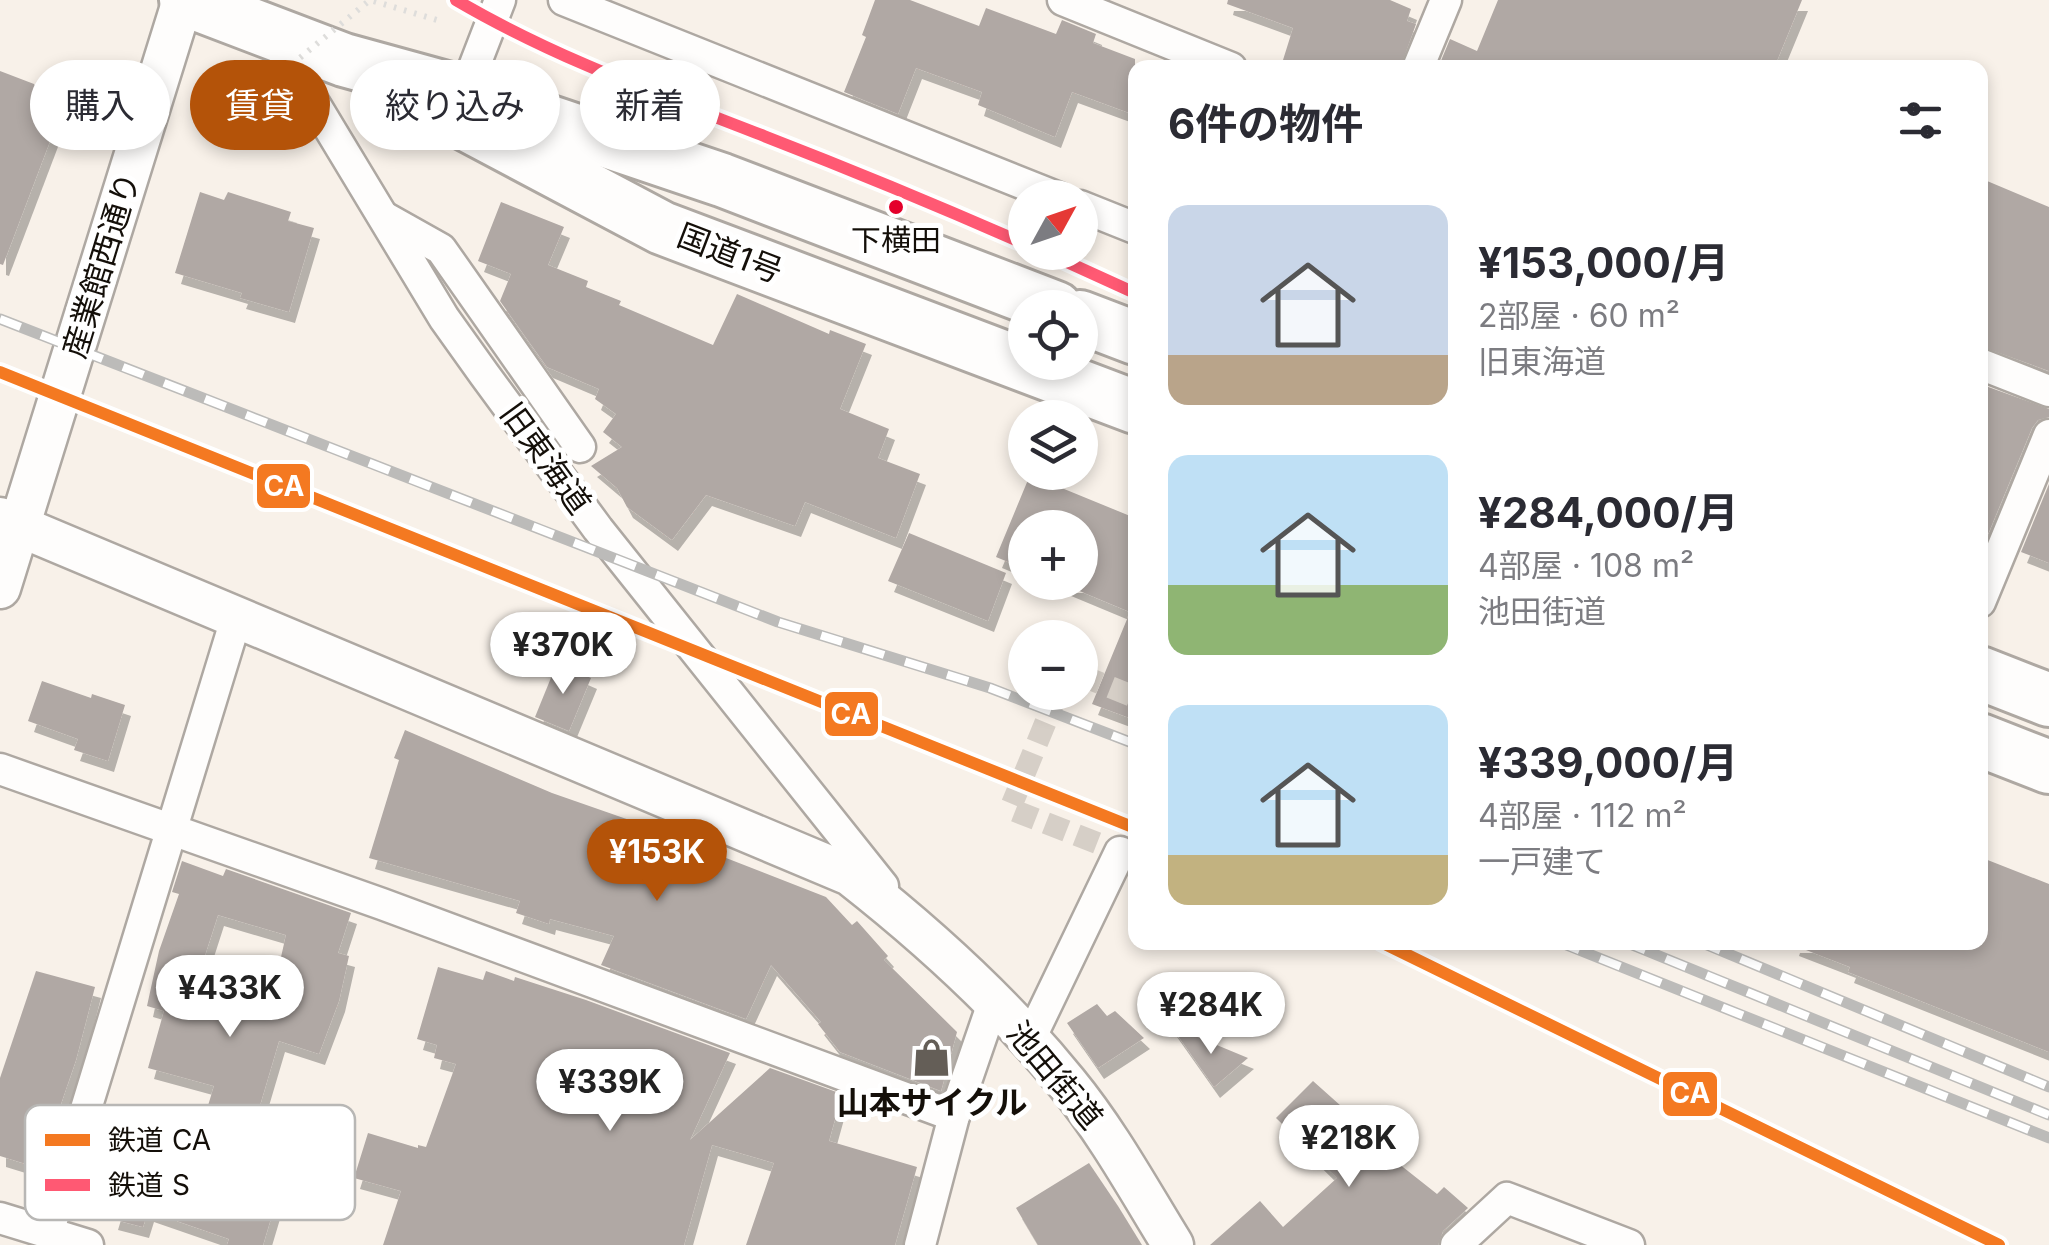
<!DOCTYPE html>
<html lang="ja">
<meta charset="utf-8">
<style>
:root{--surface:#fff;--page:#f2f2f3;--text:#2b2b33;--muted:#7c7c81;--accent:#b45309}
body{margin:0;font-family:Inter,"Noto Sans JP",sans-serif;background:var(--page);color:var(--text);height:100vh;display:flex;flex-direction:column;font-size:38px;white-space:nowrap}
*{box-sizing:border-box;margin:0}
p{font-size:32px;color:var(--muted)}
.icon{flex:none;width:55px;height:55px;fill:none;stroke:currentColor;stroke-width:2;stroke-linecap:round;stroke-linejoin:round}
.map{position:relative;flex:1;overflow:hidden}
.panel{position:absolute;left:1128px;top:60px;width:860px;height:890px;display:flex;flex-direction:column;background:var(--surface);border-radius:20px;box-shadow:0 5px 15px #0003}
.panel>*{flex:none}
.banner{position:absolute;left:30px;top:60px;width:948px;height:90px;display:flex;gap:20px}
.needle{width:65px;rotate:50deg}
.buttons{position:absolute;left:1008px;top:180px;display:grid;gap:20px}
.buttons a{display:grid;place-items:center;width:90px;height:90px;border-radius:50%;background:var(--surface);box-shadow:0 5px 15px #0003;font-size:50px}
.price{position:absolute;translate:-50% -85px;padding:0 22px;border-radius:35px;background:#fff;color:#222;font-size:32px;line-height:65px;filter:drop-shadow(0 2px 5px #0008)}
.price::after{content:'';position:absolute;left:50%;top:60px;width:30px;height:22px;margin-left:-15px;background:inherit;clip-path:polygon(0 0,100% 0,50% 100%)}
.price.current{background:var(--accent);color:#fff}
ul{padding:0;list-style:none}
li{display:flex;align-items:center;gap:30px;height:250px;padding:0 40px}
li span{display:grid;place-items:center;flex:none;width:280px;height:200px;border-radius:20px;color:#555}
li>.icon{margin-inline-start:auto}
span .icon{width:120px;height:120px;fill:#fffc;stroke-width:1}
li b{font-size:42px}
h2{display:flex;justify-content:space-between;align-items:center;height:120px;padding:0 40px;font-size:42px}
.tag{padding:0 35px;border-radius:45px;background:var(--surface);box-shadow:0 5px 15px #0003;font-size:35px;line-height:90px}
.tag.current{background:var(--accent);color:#fff}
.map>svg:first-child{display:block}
.building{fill:#b0a8a4;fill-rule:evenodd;filter:url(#shadow)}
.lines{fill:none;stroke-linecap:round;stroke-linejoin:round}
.pedestrian-tunnel{stroke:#d6cfc7;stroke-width:22;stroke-dasharray:22 11;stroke-linecap:butt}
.minor-casing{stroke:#aea8a2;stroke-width:35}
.tertiary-casing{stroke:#aea8a2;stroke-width:45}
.trunk-casing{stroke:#aea8a2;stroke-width:58}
.minor{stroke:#fefdfc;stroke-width:30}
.tertiary{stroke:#fefdfc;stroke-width:40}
.trunk{stroke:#fefdfc;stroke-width:52}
.rail-casing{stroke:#bcbbb9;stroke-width:11}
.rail{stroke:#fff;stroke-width:8;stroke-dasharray:22;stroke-linecap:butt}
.path-bridge{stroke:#dedddb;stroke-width:6;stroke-dasharray:2.5 8;stroke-linecap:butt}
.rail-1-casing{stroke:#fff;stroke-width:20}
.rail-2-casing{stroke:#fff;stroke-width:20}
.rail-1{stroke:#f47921;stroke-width:12}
.rail-2{stroke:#ff5973;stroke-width:12}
.bus-dot{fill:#e4002b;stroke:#fff;stroke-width:4}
.labels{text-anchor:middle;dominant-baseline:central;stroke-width:10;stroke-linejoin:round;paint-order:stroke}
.bus-label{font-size:30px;fill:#140f09;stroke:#fff}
.street-label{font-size:32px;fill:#140f09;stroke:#fff}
.poi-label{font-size:32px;font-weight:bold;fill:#140f09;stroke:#fff}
.key{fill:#fff;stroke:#b8b7b5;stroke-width:2.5}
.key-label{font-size:28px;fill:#140f09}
.line-badge{stroke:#fff;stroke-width:4}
.badge-label{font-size:28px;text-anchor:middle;font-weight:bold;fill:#fff}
</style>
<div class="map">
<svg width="2049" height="1245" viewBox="0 0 2049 1245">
<defs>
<filter id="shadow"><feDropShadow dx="6" dy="11" stdDeviation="0" flood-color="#0004"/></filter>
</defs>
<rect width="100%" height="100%" fill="#f8f1e9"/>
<g class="building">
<polygon points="875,0 910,0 979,26 986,8 1056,34 1062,20 1096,34 1093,43 1135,59 1135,115 1072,92 1055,137 978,105 982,92 916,68 898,114 844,92 866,37 862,35"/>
<polygon points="1228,0 1390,0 1411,9 1407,21 1416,24 1400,68 1300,68 1283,60 1293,28 1227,4"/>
<polygon points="1498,0 1802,0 1774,68 1438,68 1450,39 1477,51"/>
<polygon points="0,71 34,84 55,128 3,265 0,264"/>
<polygon points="1980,178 2049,207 2049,371 1980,346"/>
<polygon points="200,192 224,200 228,192 291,212 288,221 314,228 289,312 240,298 242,293 175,273"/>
<polygon points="501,202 564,227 548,265 588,281 586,287 621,301 619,305 713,345 737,294 829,334 830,330 866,344 840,409 889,429 878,458 920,474 896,538 805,502 795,526 706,495 672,540 627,507 617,488 591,466 622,447 603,432 616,414 595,399 599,389 547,367 500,301 511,274 478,261"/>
<polygon points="1980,384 2049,409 2049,417 2038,420 2032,428 1986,539 1980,536"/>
<polygon points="1030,475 1135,518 1135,720 1092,704 1130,612 1058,582 1080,582 1080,528 1025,528 1025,569 996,557"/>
<polygon points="2049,484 2049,563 2021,552"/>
<polygon points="909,533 1006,573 988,621 888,581"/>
<polygon points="557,663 591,678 569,731 535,717"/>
<polygon points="42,681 91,698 92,694 125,705 108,761 74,750 78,739 28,721"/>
<polygon points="405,730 552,793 724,853 721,856 826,897 852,925 857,921 888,956 884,960 957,1032 941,1091 840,1052 818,1024 821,1022 771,965 746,1019 601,965 614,936 550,919 549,924 516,913 520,901 369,858 399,760 394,758"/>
<polygon points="1980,857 2049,884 2049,1052 1848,972 1850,967 1793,945 1794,942 1980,942"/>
<path d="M 182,861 L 223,876 L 226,869 L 351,913 L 338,953 L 349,956 L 339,1001 L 319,1054 L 279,1041 L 242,1166 L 283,1178 L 263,1245 L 227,1245 L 229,1239 L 148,1211 L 143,1227 L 112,1219 L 115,1209 L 98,1205 L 111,1161 L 128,1166 L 133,1147 L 190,1164 L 214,1086 L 148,1068 L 164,1011 L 147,1006 L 159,951 L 179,894 L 172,892 ZM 218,915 L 286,935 L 271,1001 L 204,983 L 205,979 L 198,977 Z"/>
<polygon points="438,967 483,980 486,971 514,981 515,977 586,1000 730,1053 690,1140 770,1068 842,1094 829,1141 917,1167 895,1245 746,1245 774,1163 712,1145 684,1245 383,1245 401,1191 354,1178 368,1133 418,1148 418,1145 426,1147 456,1064 434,1058 437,1045 417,1039"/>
<polygon points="36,971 95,987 76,1060 39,1168 0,1156 0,1078"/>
<polygon points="1097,1004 1107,1016 1115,1011 1144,1038 1098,1068 1067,1023"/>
<polygon points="1171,1026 1248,1058 1214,1087"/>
<polygon points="1313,1081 1350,1114 1345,1119 1394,1160 1437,1194 1444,1187 1468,1208 1443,1231 1438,1245 1210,1245 1260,1201 1283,1227 1337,1178 1276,1118"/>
<polygon points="1089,1163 1118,1206 1142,1245 1038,1245 1016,1208"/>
</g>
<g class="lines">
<g class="pedestrian-tunnel">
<polyline points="1080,675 1135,697"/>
<polyline points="1058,692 1010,809 1120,852"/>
</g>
<defs>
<g id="minor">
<polyline points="564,0 1059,198"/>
<polyline points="1063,0 1231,68"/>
<polyline points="273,35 444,318 484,374 598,529 883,886"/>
<polyline points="1418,68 1446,0"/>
<polyline points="464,93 500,0"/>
<polyline points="1080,206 1135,228"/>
<polyline points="384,217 441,249 580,447"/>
<polyline points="1980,364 2049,391"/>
<polyline points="1980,602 2049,435"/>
<polyline points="0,769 382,904 954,1116"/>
<polyline points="1030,1039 1120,852"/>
<polyline points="0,1218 88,1245"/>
<polyline points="48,1233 236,619"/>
<polyline points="920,1245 954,1116 993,1003"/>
<polyline points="1456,1245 1507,1198 1629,1245"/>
</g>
<g id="tertiary">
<path d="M 0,518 L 850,875 C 929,937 1004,1005 1067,1083 C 1108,1133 1139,1190 1173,1245"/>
<polyline points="0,588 183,0"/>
</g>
<g id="trunk">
<polyline points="186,0 344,60 464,93 722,180 1056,308"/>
<polyline points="447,114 662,228 1135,407"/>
<polyline points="1080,317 1135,338"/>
<polyline points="1980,673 2049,700"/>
<polyline points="1980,740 2049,767"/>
</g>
</defs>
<use href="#minor" class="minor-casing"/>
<use href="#tertiary" class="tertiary-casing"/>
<use href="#trunk" class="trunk-casing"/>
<use href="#minor" class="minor"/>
<use href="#tertiary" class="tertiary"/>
<use href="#trunk" class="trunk"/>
<defs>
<g id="rail">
<polyline points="0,319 778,622 990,688 1135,744"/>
<polyline points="1559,942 2049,1138"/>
<polyline points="1625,942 2049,1115"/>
<polyline points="1700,942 2049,1087"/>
</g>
</defs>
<use href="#rail" class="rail-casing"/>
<use href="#rail" class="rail"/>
<polyline class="path-bridge" points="237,112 281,130 287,117 250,99 370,0 440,21"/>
<defs>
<g id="rail-1">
<polyline points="0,372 1135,828"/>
<polyline points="1381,942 1999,1245"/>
</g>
<g id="rail-2">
<path d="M 456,0 C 553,57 659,95 764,136 C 852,170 939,206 1025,244"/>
<polyline points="1045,252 1135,293"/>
</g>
</defs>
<use href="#rail-1" class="rail-1-casing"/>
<use href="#rail-2" class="rail-2-casing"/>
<use href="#rail-1" class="rail-1"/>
<use href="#rail-2" class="rail-2"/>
</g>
<defs>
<symbol id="shop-bare" viewBox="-9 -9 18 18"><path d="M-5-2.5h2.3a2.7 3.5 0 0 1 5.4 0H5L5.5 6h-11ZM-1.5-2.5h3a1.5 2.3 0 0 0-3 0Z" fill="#645e57" stroke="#fff" stroke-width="2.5" paint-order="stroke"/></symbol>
</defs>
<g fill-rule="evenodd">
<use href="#shop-bare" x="904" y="1030" width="55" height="55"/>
</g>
<circle class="bus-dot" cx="896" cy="207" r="9"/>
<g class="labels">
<g class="bus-label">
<text x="896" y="240">下横田</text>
</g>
<g class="street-label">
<text transform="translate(730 253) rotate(21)">国道1号</text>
<text transform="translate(101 265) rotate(-73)">産業館西通り</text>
<text transform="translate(546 458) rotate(54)">旧東海道</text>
<text transform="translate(1055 1075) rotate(50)">池田街道</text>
</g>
<g class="poi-label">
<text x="932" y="1102">山本サイクル</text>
</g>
</g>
<rect x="25" y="1105" width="330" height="115" rx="15" class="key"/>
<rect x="45" y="1134" width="45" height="12" fill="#f47921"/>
<rect x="45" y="1179" width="45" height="12" fill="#ff5973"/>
<g class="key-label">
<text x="108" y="1150">鉄道 CA</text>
<text x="108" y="1195">鉄道 S</text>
</g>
<g class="line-badge">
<rect x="255" y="462" width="57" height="48" rx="10" fill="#f47921"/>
<rect x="823" y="690" width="57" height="48" rx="10" fill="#f47921"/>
<rect x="1661" y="1070" width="58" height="48" rx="10" fill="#f47921"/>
</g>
<g class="badge-label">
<text x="284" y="496">CA</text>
<text x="851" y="724">CA</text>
<text x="1690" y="1103">CA</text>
</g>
</svg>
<div class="buttons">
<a><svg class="needle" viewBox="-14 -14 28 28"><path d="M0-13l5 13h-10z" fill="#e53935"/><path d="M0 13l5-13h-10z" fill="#7c7c81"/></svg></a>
<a><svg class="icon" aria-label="locate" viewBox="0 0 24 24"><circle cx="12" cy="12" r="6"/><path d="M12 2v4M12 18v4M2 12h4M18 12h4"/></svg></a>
<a><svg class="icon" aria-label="layers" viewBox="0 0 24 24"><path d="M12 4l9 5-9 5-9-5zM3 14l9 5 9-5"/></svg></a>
<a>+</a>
<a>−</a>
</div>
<b class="price" style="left:563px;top:697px">¥370K</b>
<b class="price current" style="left:657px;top:904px">¥153K</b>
<b class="price" style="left:230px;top:1040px">¥433K</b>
<b class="price" style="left:1211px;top:1057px">¥284K</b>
<b class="price" style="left:610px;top:1134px">¥339K</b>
<b class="price" style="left:1349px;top:1190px">¥218K</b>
<div class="banner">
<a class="tag">購入</a>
<a class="tag current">賃貸</a>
<a class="tag">絞り込み</a>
<a class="tag">新着</a>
</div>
<section class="panel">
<h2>6件の物件<svg class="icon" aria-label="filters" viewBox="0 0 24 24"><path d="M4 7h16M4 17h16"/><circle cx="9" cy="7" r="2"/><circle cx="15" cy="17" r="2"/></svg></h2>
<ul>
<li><span style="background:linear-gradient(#c9d6e8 75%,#b9a48a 0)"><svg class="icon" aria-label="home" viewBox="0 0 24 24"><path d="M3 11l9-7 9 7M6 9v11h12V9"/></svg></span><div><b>¥153,000/月</b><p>2部屋 · 60 m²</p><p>旧東海道</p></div></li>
<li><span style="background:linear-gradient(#bfe0f5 65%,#8fb573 0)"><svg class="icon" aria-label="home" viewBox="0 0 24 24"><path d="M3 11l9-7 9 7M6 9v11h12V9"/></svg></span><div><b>¥284,000/月</b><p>4部屋 · 108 m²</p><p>池田街道</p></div></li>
<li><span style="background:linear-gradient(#bfe0f5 75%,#c2b280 0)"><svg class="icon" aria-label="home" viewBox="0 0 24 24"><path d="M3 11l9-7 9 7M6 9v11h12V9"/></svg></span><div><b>¥339,000/月</b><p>4部屋 · 112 m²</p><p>一戸建て</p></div></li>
</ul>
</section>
</div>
